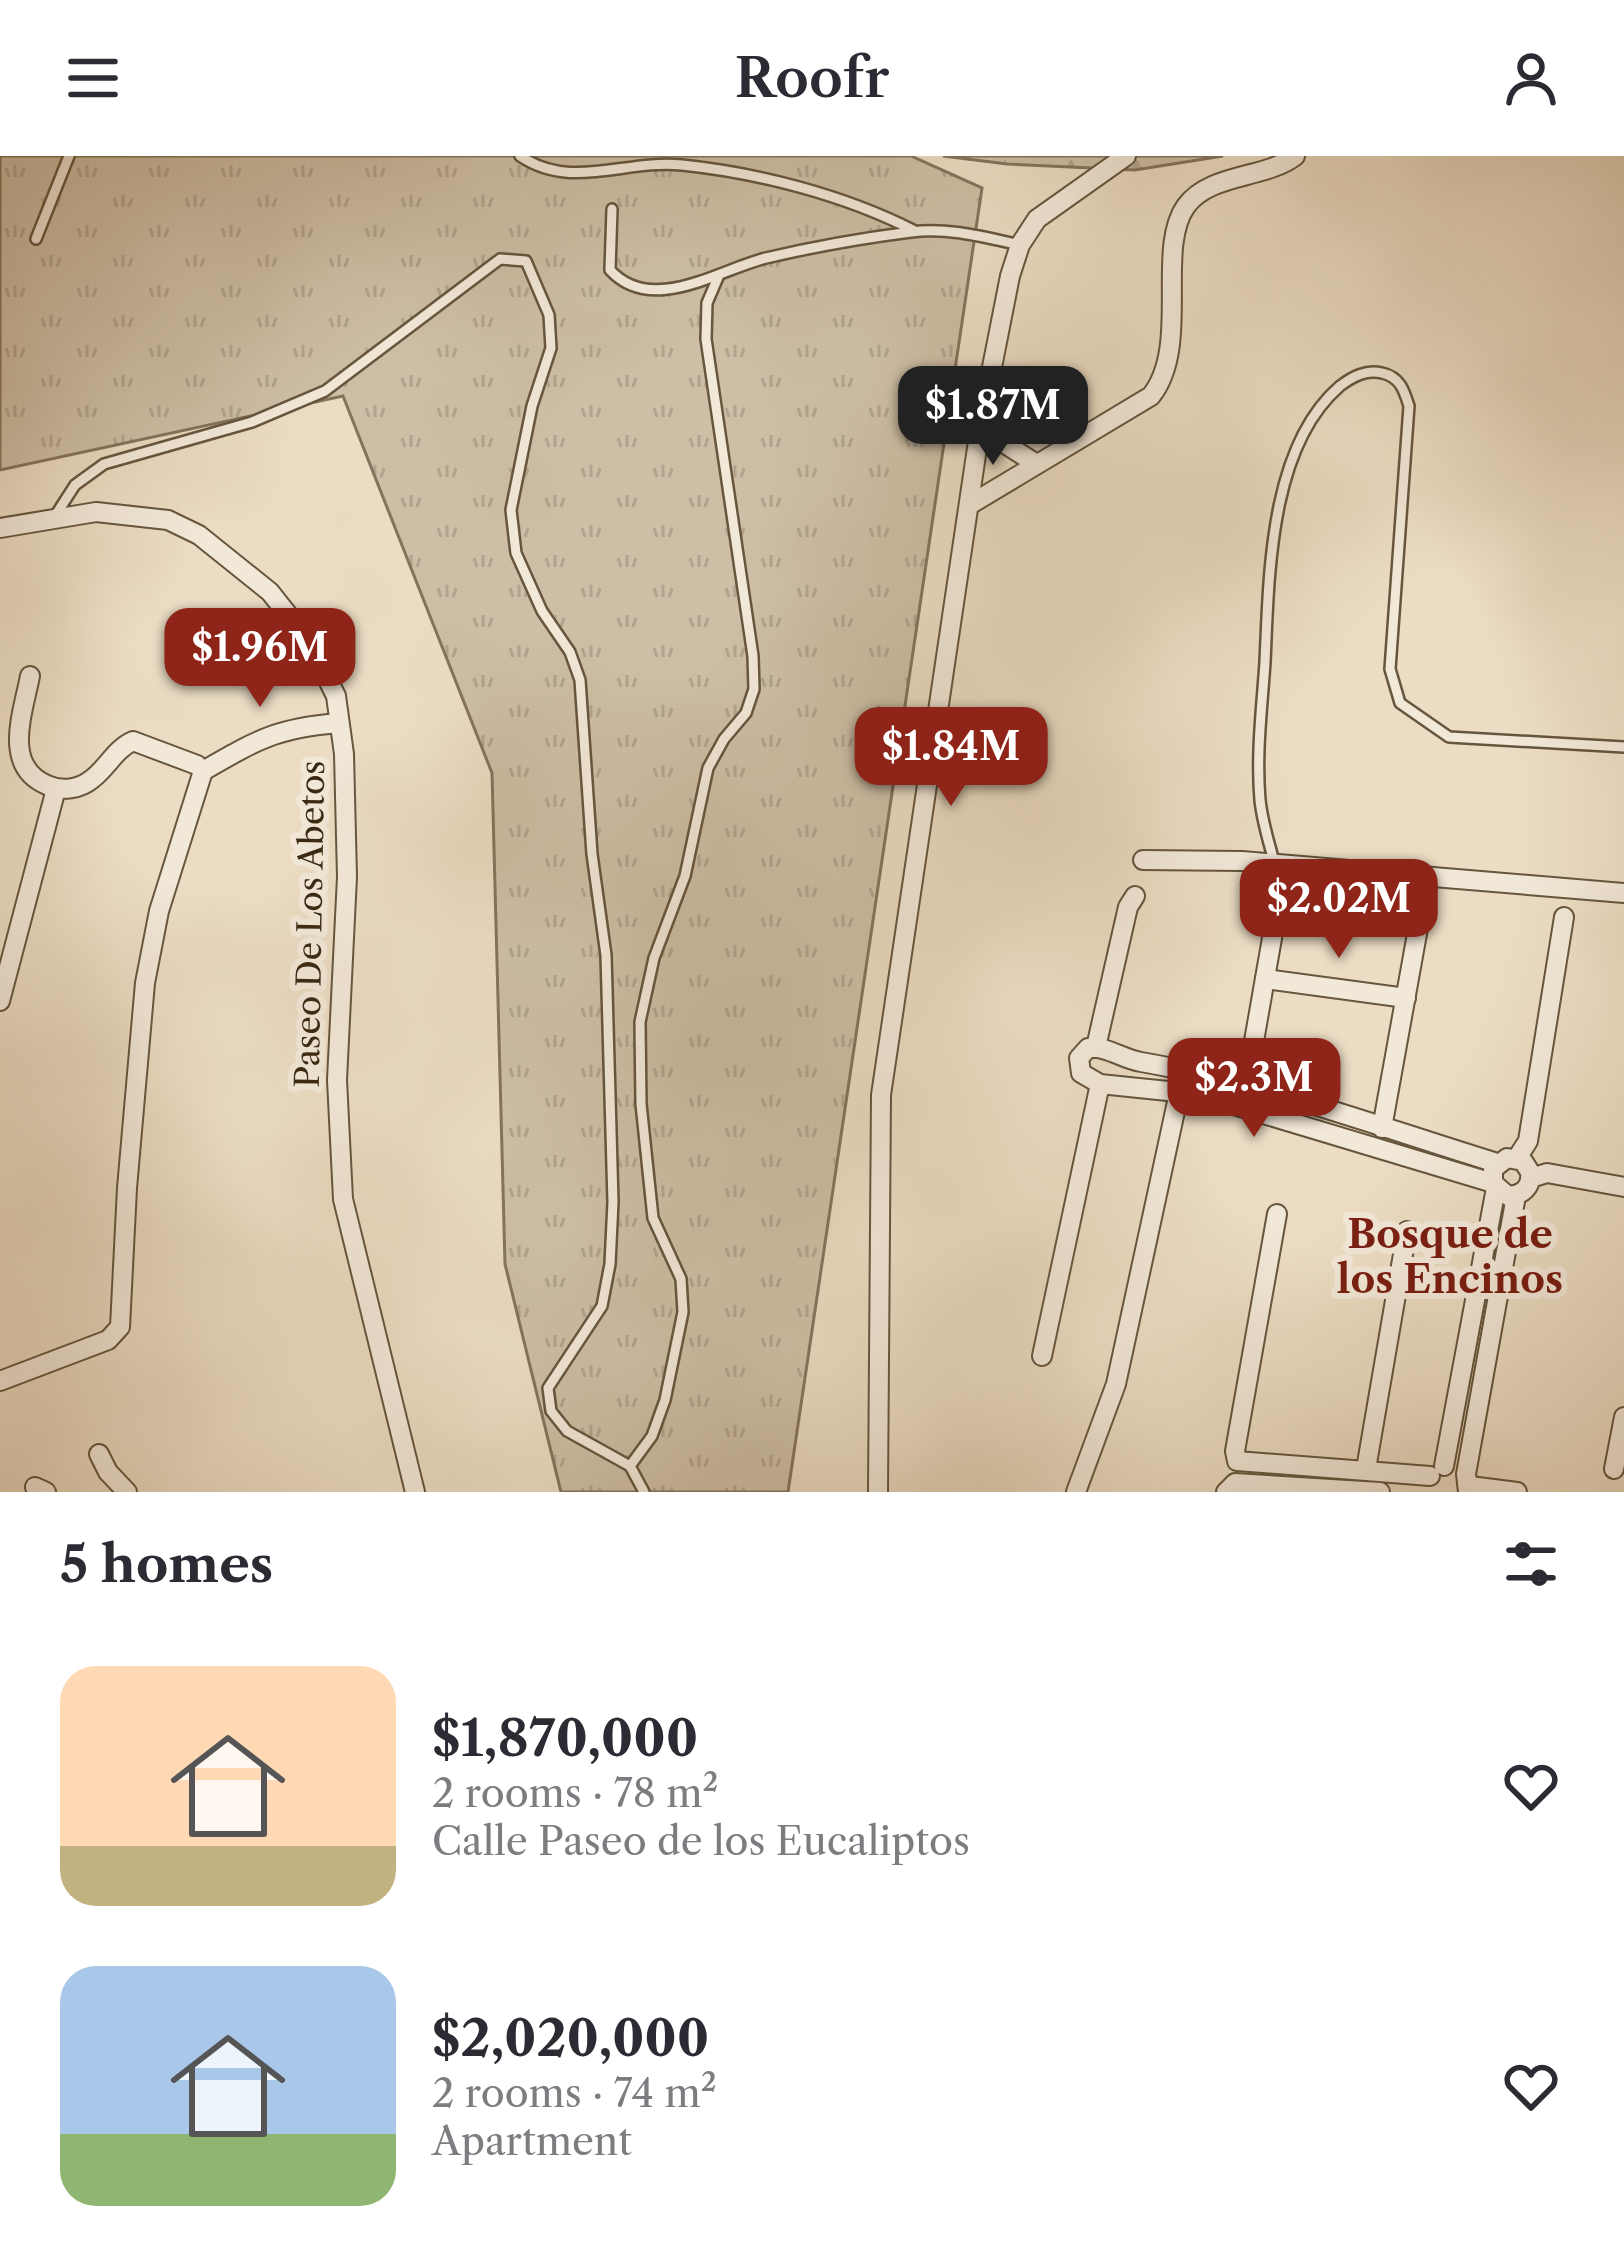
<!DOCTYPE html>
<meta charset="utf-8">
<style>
:root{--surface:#fff;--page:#f2f2f3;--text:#2b2b33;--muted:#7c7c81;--accent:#8f2418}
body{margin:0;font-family:"Libre Caslon Text",serif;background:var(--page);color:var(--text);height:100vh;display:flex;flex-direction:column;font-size:45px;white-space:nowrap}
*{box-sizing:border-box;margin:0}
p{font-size:39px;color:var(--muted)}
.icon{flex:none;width:66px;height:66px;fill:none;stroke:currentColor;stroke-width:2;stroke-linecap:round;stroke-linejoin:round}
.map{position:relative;height:1336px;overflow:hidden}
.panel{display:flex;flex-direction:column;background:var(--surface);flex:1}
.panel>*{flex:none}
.price{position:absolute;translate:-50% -102px;padding:0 27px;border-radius:24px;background:var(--accent);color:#fff;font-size:39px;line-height:78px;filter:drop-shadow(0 3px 6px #0008)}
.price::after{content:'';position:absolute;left:50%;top:72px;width:36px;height:27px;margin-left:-18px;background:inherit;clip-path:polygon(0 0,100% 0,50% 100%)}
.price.selected{background:#222;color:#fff}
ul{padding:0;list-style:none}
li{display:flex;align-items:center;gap:36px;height:300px;padding:0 60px}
li span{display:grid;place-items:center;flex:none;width:336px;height:240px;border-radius:36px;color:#555}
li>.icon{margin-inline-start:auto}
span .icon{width:144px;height:144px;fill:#fffc;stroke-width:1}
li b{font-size:51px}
h2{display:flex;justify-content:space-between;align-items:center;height:144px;padding:0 60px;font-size:51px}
header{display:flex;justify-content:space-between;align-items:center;height:156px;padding:0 60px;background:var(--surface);font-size:54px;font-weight:600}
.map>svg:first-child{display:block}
.grass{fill:url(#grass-tufts);stroke:#84745c;stroke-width:3}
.forest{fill:url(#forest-firs);stroke:#84745c;stroke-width:3}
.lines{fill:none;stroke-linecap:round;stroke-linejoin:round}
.lane-casing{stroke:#66563e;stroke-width:14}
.street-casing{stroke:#66563e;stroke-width:22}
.lane{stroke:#f2e8d8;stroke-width:9}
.street{stroke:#f2e8d8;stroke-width:18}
.labels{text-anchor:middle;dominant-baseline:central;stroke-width:12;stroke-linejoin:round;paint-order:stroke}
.street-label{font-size:33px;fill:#3a2912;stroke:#f2e8d8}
.quarter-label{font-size:39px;font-weight:bold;fill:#7a1f14;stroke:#f2e8d8}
</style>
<header><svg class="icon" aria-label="menu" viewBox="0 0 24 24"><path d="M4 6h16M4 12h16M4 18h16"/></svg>Roofr<svg class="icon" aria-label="person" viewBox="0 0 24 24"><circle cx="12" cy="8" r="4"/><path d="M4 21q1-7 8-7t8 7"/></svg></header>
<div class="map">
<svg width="1624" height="1336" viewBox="0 0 1624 1336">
<defs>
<pattern id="grass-tufts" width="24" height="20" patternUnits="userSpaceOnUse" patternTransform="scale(3)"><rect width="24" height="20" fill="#cdbea5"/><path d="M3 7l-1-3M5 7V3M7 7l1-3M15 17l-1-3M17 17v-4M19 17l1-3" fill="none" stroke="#b1a38d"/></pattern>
<pattern id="forest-firs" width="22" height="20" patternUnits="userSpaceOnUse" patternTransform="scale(3)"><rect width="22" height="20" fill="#cdbea5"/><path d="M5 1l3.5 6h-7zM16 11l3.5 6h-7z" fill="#b1a38d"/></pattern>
</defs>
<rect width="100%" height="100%" fill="#ebdcc3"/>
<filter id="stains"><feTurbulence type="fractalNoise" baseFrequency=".00167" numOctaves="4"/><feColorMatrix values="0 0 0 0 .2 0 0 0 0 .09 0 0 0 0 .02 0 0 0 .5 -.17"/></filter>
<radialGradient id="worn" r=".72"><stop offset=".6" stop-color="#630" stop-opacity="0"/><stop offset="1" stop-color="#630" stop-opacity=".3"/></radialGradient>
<polygon class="grass" points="0,0 911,0 982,32 788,1336 561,1336 505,1108 492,617 343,240 0,314"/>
<polygon class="forest" points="943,0 1223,0 1135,14 1007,8"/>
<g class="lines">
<defs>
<g id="lane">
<path d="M 520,0 C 572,35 625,3 682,9 C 759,17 844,39 913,74"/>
<path d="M 612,53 L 610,114 C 652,160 720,113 766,102 C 813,91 863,82 911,76 C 947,71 984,81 1020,89"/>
<polyline points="36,83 69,0"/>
<polyline points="55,360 75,329 104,308 252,266 325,235 500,103 526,105 549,159 551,192 532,250 511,354 516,397 542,455 570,496 580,524 592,698 606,799 613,1046 610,1108 602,1150 548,1232 551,1255 567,1275 630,1310 644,1336"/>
<path d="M 1274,706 C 1269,686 1262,665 1260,644 C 1256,597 1262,552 1265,506 C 1269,420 1269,291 1340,230 C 1352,221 1366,213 1382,217 C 1400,221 1404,234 1409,250 L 1390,513 L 1400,547 L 1449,581 L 1624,591"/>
<polyline points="630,1310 652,1280 665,1244 683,1156 681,1123 653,1062 641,948 640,866 654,802 685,720 708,612 724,583 746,557 754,533 753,500 706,183 707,147 719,119"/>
</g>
<g id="street">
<polyline points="980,272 1035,307"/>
<path d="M 971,348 L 1151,240 C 1191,190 1155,93 1186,50 C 1210,17 1265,23 1295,0"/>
<polyline points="0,372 96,356 168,364 199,379 270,436 308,484 336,540 344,598 347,721 337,924 343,1043 415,1336"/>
<path d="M 30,520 C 23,557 2,610 47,629 C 62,636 80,633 92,623 C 108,611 115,593 133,585 L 197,609 L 203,615"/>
<path d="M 203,615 C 257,584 276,572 339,567"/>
<polyline points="1143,704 1242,705 1624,737"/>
<polyline points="1265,823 1406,842"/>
<polyline points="0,845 56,633"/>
<polyline points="1096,891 1128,751 1135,740"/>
<polyline points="1250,908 1282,725"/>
<polyline points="1382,972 1424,739"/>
<polyline points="1517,1002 1528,985 1564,761"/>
<polyline points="1531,1022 1547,1017 1624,1031"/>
<path d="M 1493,1027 L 1493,1013 L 1507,1002 L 1523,1005 L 1530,1016 C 1532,1031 1523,1039 1508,1040 L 1493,1027 L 1197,938 L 1100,928 L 1081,917 L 1079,902 L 1088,892 C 1108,890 1122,903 1141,906 C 1262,927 1380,971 1497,1007"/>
<polyline points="1277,1058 1235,1295 1237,1305 1430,1320"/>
<polyline points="1042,1200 1100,928"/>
<polyline points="0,1225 108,1184 120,1171 127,1032 145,827 159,755 203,615"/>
<polyline points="99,1298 108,1316 127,1336"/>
<polyline points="1444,1310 1496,1032"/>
<polyline points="1366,1313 1407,1075"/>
<polyline points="1614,1313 1624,1261"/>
<polyline points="1470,1330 1517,1336"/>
<polyline points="35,1331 46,1336"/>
<polyline points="878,1336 881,939 980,272 1010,120 1020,89 1037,63 1126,0"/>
<polyline points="1076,1336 1116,1228 1182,923"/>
<polyline points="1226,1336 1235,1327 1380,1336"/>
<polyline points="1468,1336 1466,1318 1516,1040"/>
</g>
</defs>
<use href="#lane" class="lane-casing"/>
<use href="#street" class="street-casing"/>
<use href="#lane" class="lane"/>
<use href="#street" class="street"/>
</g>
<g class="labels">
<g class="street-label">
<text transform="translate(310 768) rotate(-89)">Paseo De Los Abetos</text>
</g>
<g class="quarter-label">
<text x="1450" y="1078">Bosque de<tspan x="1450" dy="45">los Encinos</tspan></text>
</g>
</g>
<rect width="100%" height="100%" filter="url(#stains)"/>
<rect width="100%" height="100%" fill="url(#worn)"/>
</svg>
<b class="price selected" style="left:993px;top:312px">$1.87M</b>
<b class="price" style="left:260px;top:554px">$1.96M</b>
<b class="price" style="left:951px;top:653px">$1.84M</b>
<b class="price" style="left:1339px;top:805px">$2.02M</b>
<b class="price" style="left:1254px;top:984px">$2.3M</b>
</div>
<section class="panel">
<h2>5 homes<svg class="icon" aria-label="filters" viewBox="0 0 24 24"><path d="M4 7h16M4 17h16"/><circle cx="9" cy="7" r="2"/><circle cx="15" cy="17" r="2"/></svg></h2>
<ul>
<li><span style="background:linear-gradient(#ffd9b3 75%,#c2b280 0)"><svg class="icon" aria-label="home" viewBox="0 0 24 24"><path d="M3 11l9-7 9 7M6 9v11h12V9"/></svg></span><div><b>$1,870,000</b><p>2 rooms · 78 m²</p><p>Calle Paseo de los Eucaliptos</p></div><svg class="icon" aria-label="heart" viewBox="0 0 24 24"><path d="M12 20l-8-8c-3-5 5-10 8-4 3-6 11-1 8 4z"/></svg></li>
<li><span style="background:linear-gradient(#a9c7e8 70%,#8fb573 0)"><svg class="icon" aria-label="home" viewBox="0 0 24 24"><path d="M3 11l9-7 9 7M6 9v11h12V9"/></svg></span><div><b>$2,020,000</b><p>2 rooms · 74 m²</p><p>Apartment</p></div><svg class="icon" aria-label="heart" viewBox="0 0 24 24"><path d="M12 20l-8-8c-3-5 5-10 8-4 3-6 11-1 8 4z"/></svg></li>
</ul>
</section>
